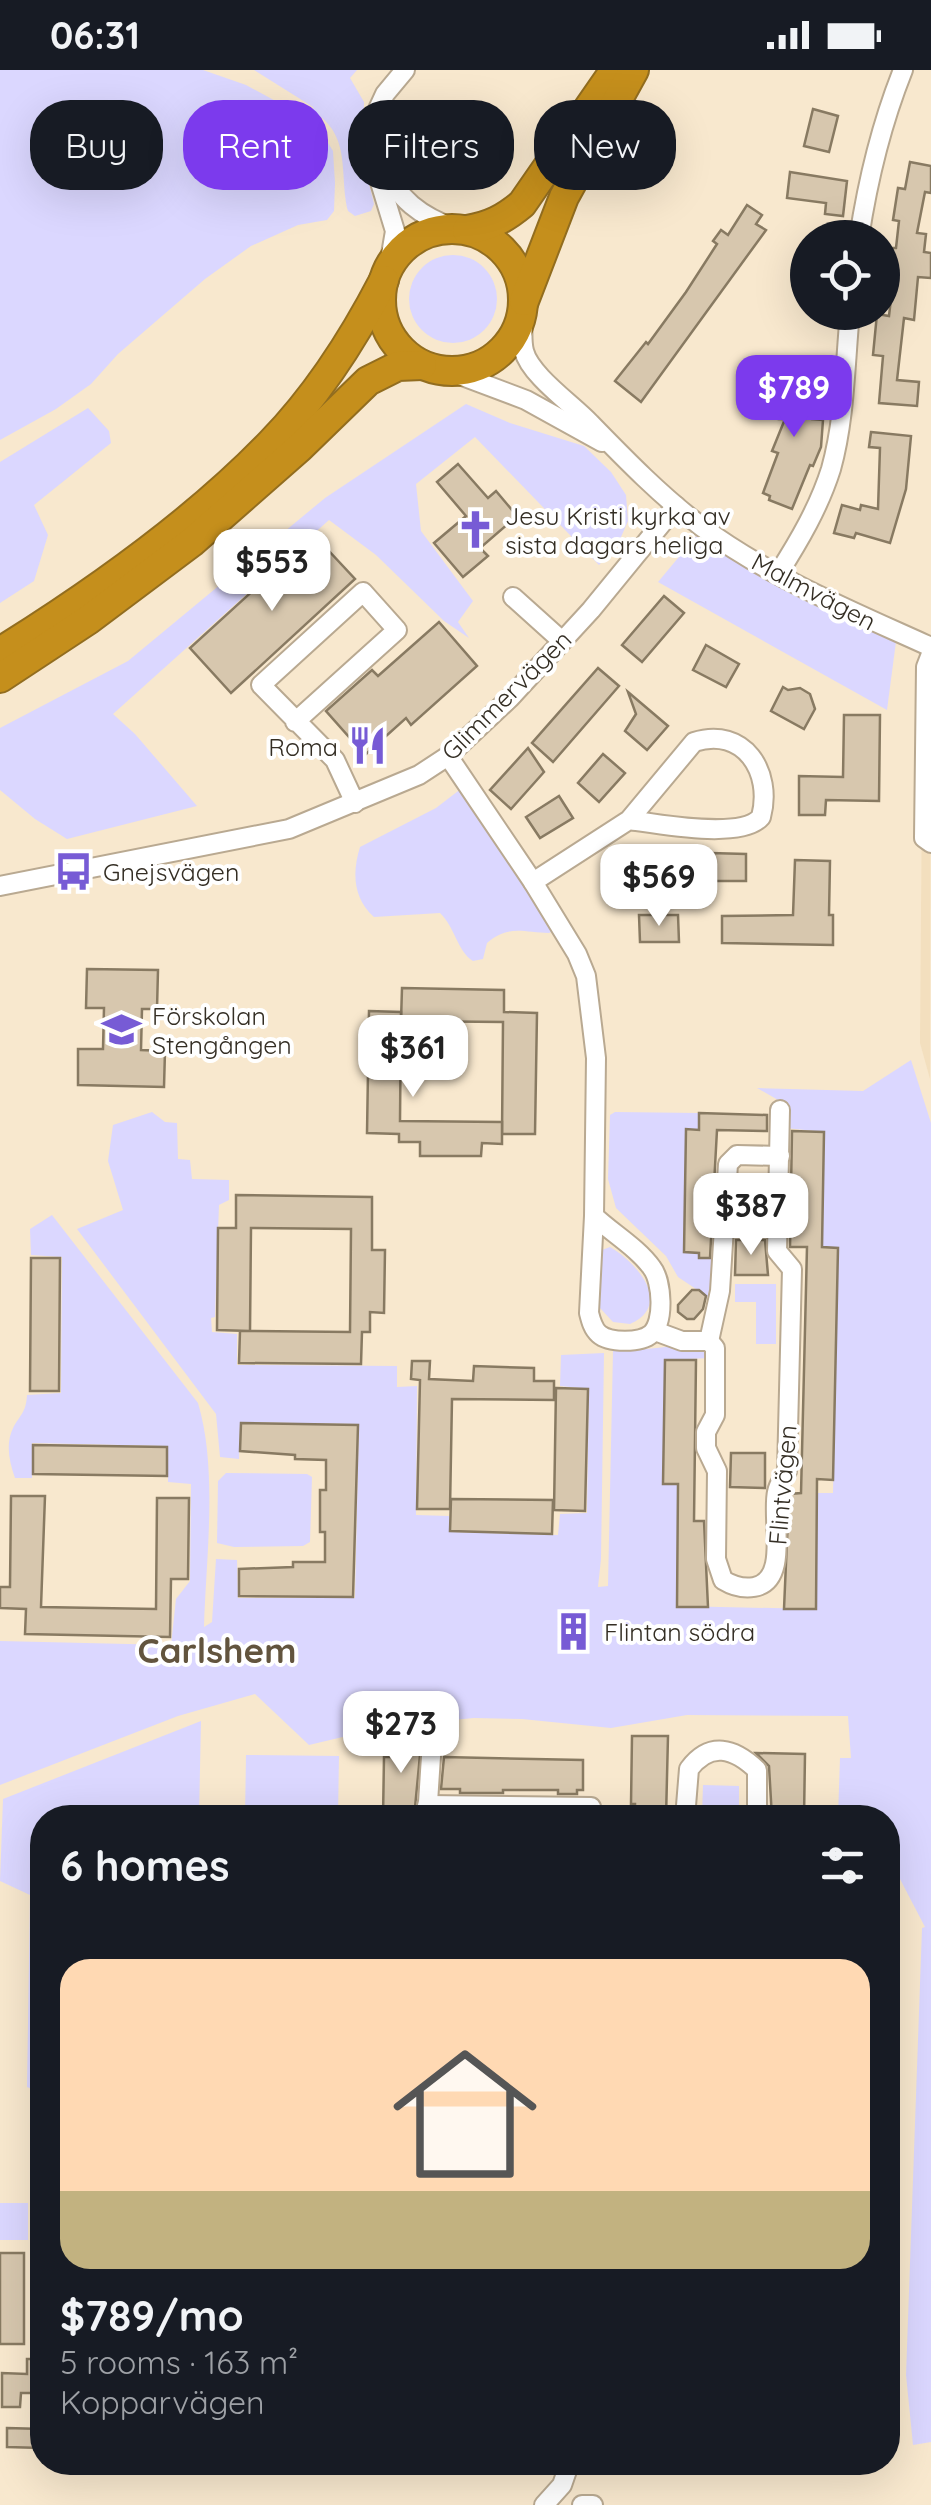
<!DOCTYPE html>
<meta charset="utf-8">
<style>
:root{--surface:#171b24;--page:#20242c;--text:#f1f3f6;--muted:#9ea1a6;--line:#363941;--accent:#7c3aed}
body{margin:0;font-family:Quicksand,sans-serif;background:var(--page);color:var(--text);height:100vh;display:flex;flex-direction:column;font-size:38px;white-space:nowrap}
*{box-sizing:border-box;margin:0}
p{font-size:32px;color:var(--muted)}
.icon{flex:none;width:55px;height:55px;fill:none;stroke:currentColor;stroke-width:2;stroke-linecap:round;stroke-linejoin:round}
.map{position:relative;flex:1;overflow:hidden}
.panel{position:absolute;left:30px;top:1735px;width:870px;height:670px;display:flex;flex-direction:column;background:var(--surface);border-radius:40px;box-shadow:0 10px 40px #0002}
.panel>*{flex:none}
.banner{position:absolute;left:30px;top:30px;width:872px;height:90px;display:flex;gap:20px}
.fabs{position:absolute;left:790px;top:150px;display:grid;gap:20px}
.fabs a{display:grid;place-items:center;width:110px;height:110px;border-radius:50%;background:var(--surface);box-shadow:0 10px 40px #0002;font-size:50px}
.price{position:absolute;translate:-50% -85px;padding:0 22px;border-radius:20px;background:#fff;color:#222;font-size:32px;line-height:65px;filter:drop-shadow(0 2px 5px #0008)}
.price::after{content:'';position:absolute;left:50%;top:60px;width:30px;height:22px;margin-left:-15px;background:inherit;clip-path:polygon(0 0,100% 0,50% 100%)}
.price.on{background:var(--accent);color:#fff}
ul{padding:0;list-style:none}
li{display:grid;align-content:center;gap:20px;height:530px;padding:0 30px}
li+li{border-top:2px solid var(--line)}
li span{display:grid;place-items:center;height:310px;border-radius:30px;color:#555}
li>.icon{margin-inline-start:auto}
span .icon{width:180px;height:180px;fill:#fffc;stroke-width:1}
li b{font-size:42px}
h2{display:flex;justify-content:space-between;align-items:center;height:120px;padding:0 30px;font-size:42px}
.pill{padding:0 35px;border-radius:40px;background:var(--surface);box-shadow:0 10px 40px #0002;font-size:35px;line-height:90px}
.pill.on{background:var(--accent);color:#fff}
.status{display:flex;justify-content:space-between;align-items:center;height:70px;padding:0 50px;background:var(--surface);direction:ltr}
.status svg{height:28px;fill:currentColor}
.map>svg:first-child{display:block}
.built{fill:#f3dfbe}
.green{fill:#dbd7ff}
.building{fill:#d7c7ae;stroke:#887a62;stroke-width:2.5;fill-rule:evenodd}
.lines{fill:none;stroke-linecap:round;stroke-linejoin:round}
.minor-casing{stroke:#b9a991;stroke-width:22}
.highway-casing{stroke:#926d1f;stroke-width:32}
.minor{stroke:#fff;stroke-width:18}
.highway{stroke:#c58f1c;stroke-width:28}
.labels{text-anchor:middle;dominant-baseline:central;stroke-width:8;stroke-linejoin:round;paint-order:stroke}
.poi-label{font-size:25px;fill:#342e24;stroke:#fff;text-anchor:start}
.street-label{font-size:25px;fill:#342e24;stroke:#fff}
.district-label{font-size:35px;font-weight:bold;fill:#62543e;stroke:#fff}
</style>
<div class="status"><b>06:31</b><svg viewBox="0 0 49 12"><path d="M0 12V9h3v3zM5 12V6h3v6zM10 12V3h3v9zM15 12V0h3v12zM26 1h20v11H26zM47 4h2v5h-2z"/></svg></div>
<div class="map">
<svg width="931" height="2435" viewBox="0 0 931 2435">
<rect width="100%" height="100%" fill="#f8e8ce"/>
<polygon class="built" points="923,587 931,590 930,1009 920,973"/>
<g class="green">
<polygon points="0,0 203,0 246,15 316,53 333,81 335,113 334,141 327,150 298,155 251,176 205,209 118,284 91,314 56,339 0,370"/>
<path d="M 254,0 L 357,0 L 350,8 L 364,32 L 363,89 L 374,134 L 371,141 L 355,146 L 348,141 C 339,104 352,66 314,42 L 313,37 Z"/>
<circle cx="453" cy="229" r="44"/>
<polygon points="466,334 510,353 584,376 611,402 626,425 628,451 618,474 599,495 475,367 416,414 421,461 473,531 458,552 469,568 444,551 376,485 329,450 113,644 135,664 197,736 67,769 35,749 0,720 0,658 128,591 325,428"/>
<polygon points="88,338 109,361 111,373 34,435 48,465 34,511 0,533 0,392"/>
<polygon points="703,458 897,564 887,640 658,512"/>
<path d="M 466,715 L 560,857 L 549,863 C 524,863 509,854 487,873 L 483,889 L 473,891 C 457,881 455,857 440,843 L 374,847 C 353,828 352,803 360,777 L 436,738 Z"/>
<path d="M 911,990 L 931,1053 L 931,2372 L 913,2375 L 906,2305 L 922,1858 L 925,1857 L 888,1786 L 888,1748 L 838,1747 L 840,1688 L 851,1688 L 848,1646 L 687,1645 L 611,1658 L 522,1649 L 474,1648 L 389,1656 L 309,1675 L 255,1624 L 178,1646 L 0,1715 L 0,1571 L 171,1575 L 176,1529 L 190,1511 L 191,1414 L 168,1412 L 168,1376 L 32,1373 L 32,1408 L 15,1408 C 9,1391 5,1373 14,1356 C 22,1343 26,1341 27,1325 L 61,1323 L 62,1187 L 31,1185 L 30,1159 L 52,1145 L 198,1333 C 218,1400 206,1487 204,1557 L 212,1552 L 216,1489 L 237,1490 L 238,1528 L 355,1528 L 359,1354 L 240,1352 L 239,1389 L 220,1387 L 216,1344 L 77,1159 L 123,1140 L 108,1091 L 113,1055 L 152,1042 L 165,1052 L 177,1053 L 178,1089 L 190,1090 L 192,1109 L 229,1110 L 229,1130 L 219,1135 L 215,1247 L 211,1248 L 212,1262 L 237,1264 L 237,1295 L 397,1296 L 397,1317 L 417,1316 L 416,1445 L 449,1446 L 450,1462 L 558,1465 L 560,1444 L 587,1443 L 589,1319 L 560,1316 L 561,1285 L 604,1283 L 601,1489 L 598,1517 L 608,1516 L 613,1281 C 643,1281 671,1274 700,1276 L 711,1288 L 665,1290 L 663,1413 L 678,1414 L 677,1536 L 815,1539 L 817,1423 L 833,1423 L 838,1178 L 822,1177 L 824,1062 L 786,1058 L 785,1034 L 757,1018 L 863,1021 Z"/>
<polygon points="615,1042 699,1043 699,1060 686,1060 684,1181 699,1183 699,1188 714,1188 708,1227 678,1207 666,1186 616,1138 608,1109 610,1045"/>
<path d="M 610,1177 C 636,1192 674,1234 630,1254 L 613,1252 L 600,1238 L 601,1184 L 602,1180 Z"/>
<polygon points="735,1214 776,1214 776,1274 756,1274 756,1232 735,1232"/>
<polygon points="226,1403 307,1404 312,1407 310,1472 303,1476 234,1477 217,1473 218,1411"/>
<polygon points="201,1651 199,1747 42,1748 42,2023 27,2017 30,1825 0,1811 3,1729"/>
<polygon points="246,1685 339,1686 338,1747 245,1747"/>
<polygon points="703,1715 739,1716 739,1747 702,1746"/>
<rect x="0" y="2133" width="28" height="37"/>
</g>
<g class="building">
<polygon points="813,39 838,46 829,82 804,76"/>
<polygon points="910,92 931,96 931,123 925,122 917,163 926,164 924,182 931,183 931,208 918,207 914,250 904,248 897,310 919,312 917,336 879,333 883,286 873,285 877,244 889,246 894,203 888,202 890,178 896,178 899,151 893,150 898,118 905,119"/>
<polygon points="790,102 847,111 843,146 825,144 826,133 787,128"/>
<polygon points="747,135 762,145 756,154 766,160 641,332 615,311 646,272 648,274 686,222 717,174 713,171 721,160 728,165"/>
<polygon points="776,304 812,307 812,349 823,350 821,377 813,396 810,395 792,439 769,430 770,426 763,423 778,383 772,381 785,349 779,349 781,324 775,323"/>
<polygon points="871,362 911,366 906,419 890,473 856,463 854,468 834,463 842,435 860,440 861,435 878,439 880,378 869,377"/>
<polygon points="458,394 488,428 496,421 517,446 480,478 488,486 463,507 434,473 466,446 437,412"/>
<polygon points="314,465 355,509 231,623 190,578"/>
<polygon points="664,526 684,543 642,592 622,575"/>
<polygon points="439,552 477,596 411,655 406,648 365,685 326,641 372,600 378,606"/>
<polygon points="706,575 739,594 726,617 693,600"/>
<polygon points="598,598 619,616 553,692 532,673"/>
<polygon points="783,617 788,620 800,618 810,624 815,639 804,659 771,641"/>
<polygon points="628,622 668,656 647,680 625,661 636,644"/>
<polygon points="844,645 880,645 879,731 826,730 825,745 799,745 799,706 843,707"/>
<polygon points="528,678 544,702 511,739 490,720"/>
<polygon points="603,684 625,703 599,732 578,713"/>
<polygon points="559,726 573,748 540,768 526,747"/>
<polygon points="710,783 746,784 746,811 701,811 701,790 710,791"/>
<polygon points="615,788 671,788 671,817 648,817 648,825 622,825 619,812 610,812 606,807 606,797"/>
<polygon points="795,790 830,791 829,845 833,845 833,875 722,873 722,846 793,845"/>
<polygon points="639,845 678,845 679,872 640,872"/>
<polygon points="87,899 158,900 157,939 142,939 141,980 165,981 164,1017 78,1015 78,979 103,979 104,938 86,938"/>
<polygon points="402,918 504,920 504,942 537,943 535,1064 502,1064 503,952 401,951"/>
<polygon points="369,941 401,942 400,1051 502,1052 502,1074 482,1073 481,1086 420,1086 420,1072 399,1072 399,1064 367,1063"/>
<polygon points="699,1043 767,1045 767,1061 717,1060 710,1188 699,1188 699,1183 684,1182 686,1059 699,1060"/>
<polygon points="792,1061 824,1062 822,1177 838,1178 833,1410 817,1409 816,1539 784,1539 789,1424 801,1423 807,1177 790,1177"/>
<path d="M 236,1125 L 372,1127 L 372,1180 L 385,1180 L 384,1243 L 370,1242 L 370,1262 L 362,1262 L 361,1294 L 239,1293 L 240,1261 L 250,1261 L 217,1260 L 218,1158 L 236,1158 ZM 251,1158 L 351,1159 L 350,1262 L 250,1261 Z"/>
<polygon points="736,1170 765,1170 768,1205 735,1205"/>
<polygon points="31,1188 60,1188 59,1321 30,1321"/>
<polygon points="692,1220 699,1220 706,1226 703,1239 694,1249 687,1249 678,1242 678,1235"/>
<polygon points="665,1290 696,1290 694,1451 704,1451 708,1537 677,1537 678,1414 663,1414"/>
<polygon points="412,1291 430,1291 429,1309 473,1311 474,1296 534,1298 534,1311 554,1311 554,1330 452,1329 450,1439 417,1439 420,1310 411,1309"/>
<polygon points="556,1318 588,1319 585,1441 554,1440"/>
<polygon points="241,1353 358,1355 353,1527 239,1526 239,1499 293,1497 293,1492 325,1492 325,1462 320,1462 320,1420 326,1420 326,1390 295,1389 295,1385 240,1381"/>
<polygon points="33,1375 167,1377 167,1406 33,1404"/>
<polygon points="731,1383 765,1383 765,1418 730,1417"/>
<polygon points="11,1426 45,1426 41,1537 156,1539 157,1428 189,1428 188,1509 171,1509 170,1567 25,1564 26,1539 0,1538 0,1517 10,1517"/>
<polygon points="451,1429 553,1430 552,1464 450,1461"/>
<polygon points="389,1663 422,1664 414,1748 383,1748 384,1687 389,1687"/>
<polygon points="632,1666 668,1666 666,1748 635,1748 635,1734 631,1734"/>
<polygon points="756,1683 805,1684 804,1748 772,1748 769,1696"/>
<polygon points="444,1687 583,1690 583,1720 577,1720 577,1724 558,1724 558,1720 503,1720 503,1723 460,1723 460,1719 441,1719"/>
<rect x="0" y="2183" width="24" height="91"/>
<polygon points="27,2289 42,2289 42,2323 21,2323 20,2337 2,2337 2,2303 27,2304"/>
<polygon points="7,2358 42,2359 42,2378 7,2377"/>
</g>
<g class="lines">
<defs>
<g id="minor">
<path d="M 384,94 C 396,129 422,147 456,159"/>
<path d="M 859,168 C 868,109 881,55 903,0"/>
<polyline points="389,196 395,161 376,99 373,50 385,24 405,0"/>
<path d="M 523,243 C 523,255 521,269 524,281 C 530,305 572,334 590,353 C 626,390 661,426 702,457 C 771,508 854,542 931,577"/>
<polyline points="449,301 526,330 602,372"/>
<path d="M 778,504 C 799,471 819,437 831,399 C 845,349 845,294 850,242"/>
<polyline points="513,527 562,571"/>
<polyline points="931,584 926,597 924,768 931,773"/>
<polyline points="295,652 397,560 363,522 261,615 335,690 355,733"/>
<path d="M 448,686 L 533,812 L 577,884 L 586,906 L 596,988 L 594,1146 C 612,1163 638,1178 652,1198 C 662,1211 665,1252 651,1264 C 641,1273 609,1273 599,1264 C 593,1259 591,1251 589,1243 L 594,1146"/>
<path d="M 533,812 L 629,750 L 694,672 C 744,656 773,702 761,747 C 742,770 658,754 629,750"/>
<polyline points="0,816 289,759 419,705 448,686 510,628 591,540 676,436"/>
<path d="M 655,1261 L 682,1271 L 709,1271 L 715,1278 L 715,1345 L 706,1362 L 706,1378 L 717,1401 L 716,1489 L 723,1510 C 733,1516 743,1519 754,1517 C 790,1511 771,1448 777,1422 C 778,1415 784,1407 787,1401 L 792,1199 L 777,1181 L 780,1040"/>
<polyline points="709,1271 720,1221 728,1094 737,1085 780,1086"/>
<polyline points="427,1735 591,1737 591,1748"/>
<polyline points="427,1748 432,1671"/>
<path d="M 685,1748 L 689,1699 C 710,1671 734,1678 757,1700 L 757,1748"/>
<polyline points="544,2435 562,2415 570,2392"/>
<polyline points="582,2435 593,2435"/>
</g>
<g id="highway">
<circle cx="452" cy="230" r="71"/>
<path d="M 467,160 C 490,156 504,149 522,134 L 615,0"/>
<polyline points="524,231 564,127 634,0"/>
<path d="M 0,582 C 93,524 195,452 271,373 C 317,326 354,268 384,210"/>
<polyline points="0,608 88,550 192,472 299,378 368,311 398,296 422,295"/>
</g>
</defs>
<use href="#minor" class="minor-casing"/>
<use href="#highway" class="highway-casing"/>
<use href="#minor" class="minor"/>
<use href="#highway" class="highway"/>
</g>
<defs>
<symbol id="church-bare" viewBox="-9 -9 18 18"><path d="M-1.2-6h2.4v3.5h3.3v2.4h-3.3V6h-2.4V-.1h-3.3v-2.4h3.3Z" fill="#775bd5" stroke="#fff" stroke-width="2.5" paint-order="stroke"/></symbol>
<symbol id="restaurant-bare" viewBox="-9 -9 18 18"><path d="M-5-6h1v4h1v-4h1v4h1v-4h1v5L-1.5 .5V6h-2V.5L-5-1ZM5-6V6H3V1.5H1.5Q1.5-4 5-6Z" fill="#775bd5" stroke="#fff" stroke-width="2.5" paint-order="stroke"/></symbol>
<symbol id="bus-bare" viewBox="-9 -9 18 18"><path d="M-5-6H5V4H4V6H2V4H-2V6H-4V4H-5ZM-3.5-4V0h7V-4ZM-3.5 1.2v1.5H-2V1.2ZM2 1.2v1.5H3.5V1.2Z" fill="#775bd5" stroke="#fff" stroke-width="2.5" paint-order="stroke"/></symbol>
<symbol id="school-bare" viewBox="-9 -9 18 18"><path d="M0-5L7-2L0 1L-7-2ZM-4 1L0 2.5L4 1V4Q0 6-4 4Z" fill="#775bd5" stroke="#fff" stroke-width="2.5" paint-order="stroke"/></symbol>
<symbol id="building-bare" viewBox="-9 -9 18 18"><path d="M-4-6H4V6H1V3H-1V6H-4ZM-2.5-4.3h1.7v1.8h-1.7ZM.8-4.3h1.7v1.8H.8ZM-2.5-1h1.7V.8h-1.7ZM.8-1h1.7V.8H.8Z" fill="#775bd5" stroke="#fff" stroke-width="2.5" paint-order="stroke"/></symbol>
</defs>
<g fill-rule="evenodd">
<use href="#church-bare" x="448" y="432" width="55" height="55"/>
<use href="#restaurant-bare" x="340" y="648" width="55" height="55"/>
<use href="#bus-bare" x="46" y="774" width="55" height="55"/>
<use href="#school-bare" x="94" y="932" width="55" height="55"/>
<use href="#building-bare" x="546" y="1534" width="55" height="55"/>
</g>
<g class="labels">
<g class="poi-label">
<text x="505" y="445">Jesu Kristi kyrka av<tspan x="505" dy="29">sista dagars heliga</tspan></text>
<text x="338" y="676" text-anchor="end">Roma</text>
<text x="103" y="801">Gnejsvägen</text>
<text x="152" y="945">Förskolan<tspan x="152" dy="29">Stengången</tspan></text>
<text x="604" y="1561">Flintan södra</text>
</g>
<g class="street-label">
<text transform="translate(814 521) rotate(28)">Malmvägen</text>
<text transform="translate(506 625) rotate(-45)">Glimmervägen</text>
<text transform="translate(782 1415) rotate(-85)">Flintvägen</text>
</g>
<g class="district-label">
<text x="217" y="1580">Carlshem</text>
</g>
</g>
</svg>
<div class="fabs">
<a><svg class="icon" aria-label="locate" viewBox="0 0 24 24"><circle cx="12" cy="12" r="6"/><path d="M12 2v4M12 18v4M2 12h4M18 12h4"/></svg></a>
</div>
<b class="price on" style="left:794px;top:370px">$789</b>
<b class="price" style="left:272px;top:544px">$553</b>
<b class="price" style="left:659px;top:859px">$569</b>
<b class="price" style="left:413px;top:1030px">$361</b>
<b class="price" style="left:751px;top:1188px">$387</b>
<b class="price" style="left:401px;top:1706px">$273</b>
<div class="banner">
<a class="pill">Buy</a>
<a class="pill on">Rent</a>
<a class="pill">Filters</a>
<a class="pill">New</a>
</div>
<section class="panel">
<h2>6 homes<svg class="icon" aria-label="filters" viewBox="0 0 24 24"><path d="M4 7h16M4 17h16"/><circle cx="9" cy="7" r="2"/><circle cx="15" cy="17" r="2"/></svg></h2>
<ul>
<li><span style="background:linear-gradient(#ffd9b3 75%,#c2b280 0)"><svg class="icon" aria-label="home" viewBox="0 0 24 24"><path d="M3 11l9-7 9 7M6 9v11h12V9"/></svg></span><div><b>$789/mo</b><p>5 rooms · 163 m²</p><p>Kopparvägen</p></div></li>
</ul>
</section>
</div>
